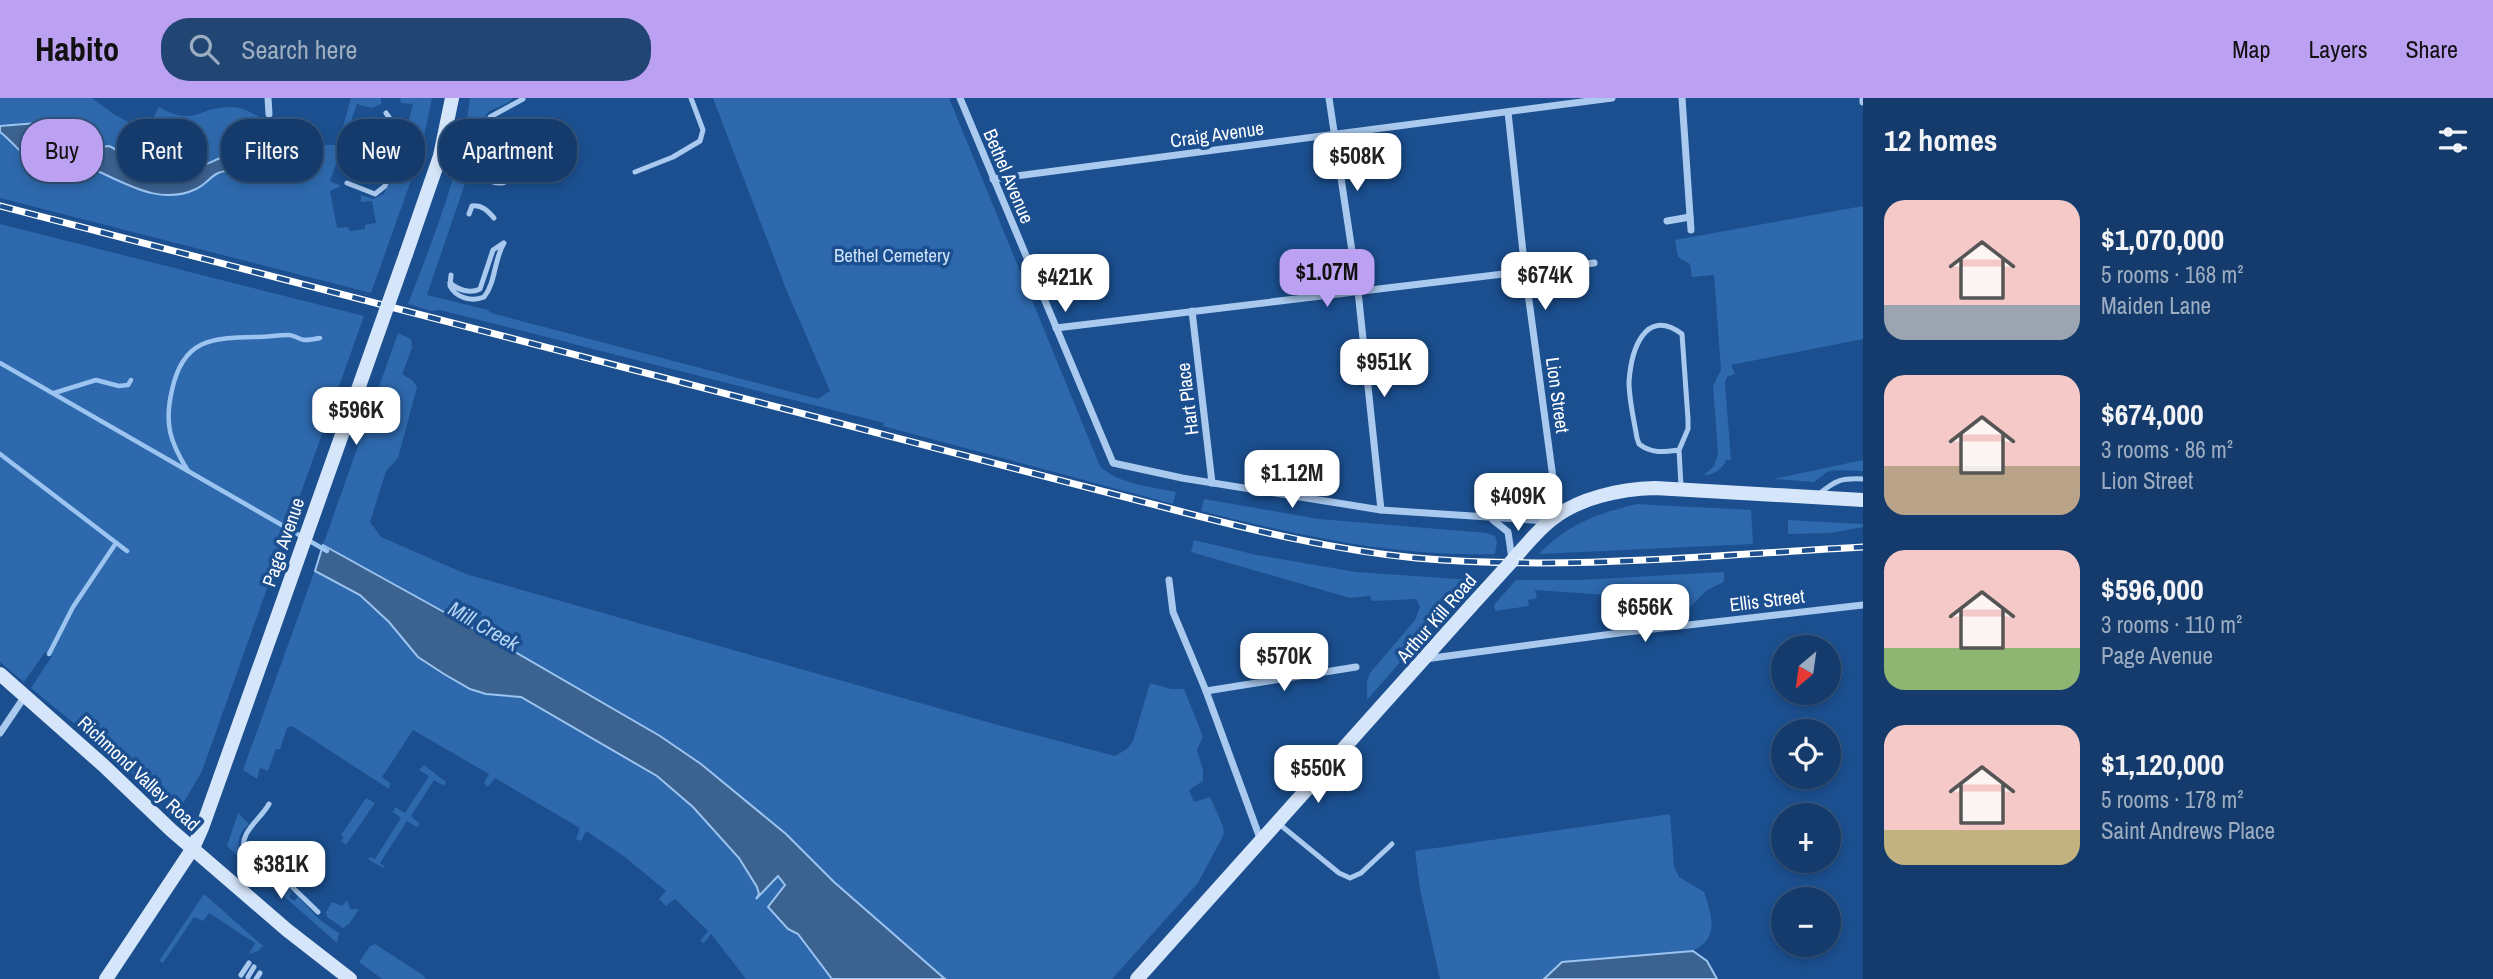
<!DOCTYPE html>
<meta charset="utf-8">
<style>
:root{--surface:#143b6b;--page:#214673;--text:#f1f3f6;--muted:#9dadc1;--line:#33557e;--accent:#bca0f2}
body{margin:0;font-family:"Archivo Narrow",sans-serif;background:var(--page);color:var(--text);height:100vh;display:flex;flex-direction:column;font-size:26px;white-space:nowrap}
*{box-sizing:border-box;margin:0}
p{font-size:23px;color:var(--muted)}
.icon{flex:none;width:38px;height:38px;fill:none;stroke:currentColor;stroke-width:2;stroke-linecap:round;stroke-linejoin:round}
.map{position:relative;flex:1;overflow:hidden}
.sheet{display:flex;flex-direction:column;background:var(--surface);width:630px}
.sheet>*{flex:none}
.hud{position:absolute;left:21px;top:21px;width:665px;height:63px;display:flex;gap:14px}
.needle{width:46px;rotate:209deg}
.controls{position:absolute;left:1771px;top:537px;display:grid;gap:14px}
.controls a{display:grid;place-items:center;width:70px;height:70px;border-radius:50%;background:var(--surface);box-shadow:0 4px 10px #0003,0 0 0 2px var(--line);font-size:35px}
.price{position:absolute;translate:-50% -60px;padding:0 16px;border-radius:14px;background:#fff;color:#222;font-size:23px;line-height:46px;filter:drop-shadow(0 2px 4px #0008)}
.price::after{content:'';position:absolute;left:50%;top:42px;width:21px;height:16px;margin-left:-10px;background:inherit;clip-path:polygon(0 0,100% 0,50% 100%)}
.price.selected{background:var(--accent);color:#111}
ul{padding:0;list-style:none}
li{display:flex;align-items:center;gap:21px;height:175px;padding:0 21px}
li span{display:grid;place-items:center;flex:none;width:196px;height:140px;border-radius:21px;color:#555}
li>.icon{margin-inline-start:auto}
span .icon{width:84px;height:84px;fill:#fffc;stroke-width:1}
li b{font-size:30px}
h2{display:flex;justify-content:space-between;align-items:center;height:84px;padding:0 21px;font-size:30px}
.pill{padding:0 24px;border-radius:28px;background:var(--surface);box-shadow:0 4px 10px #0003,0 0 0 2px var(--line);font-size:24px;line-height:63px}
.pill.selected{background:var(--accent);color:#111}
header{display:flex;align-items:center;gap:42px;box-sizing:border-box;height:98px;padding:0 35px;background:var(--accent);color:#111}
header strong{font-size:33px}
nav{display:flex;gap:38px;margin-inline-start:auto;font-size:24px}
.search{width:490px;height:63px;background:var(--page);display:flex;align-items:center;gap:18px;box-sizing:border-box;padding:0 24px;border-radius:28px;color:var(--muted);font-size:26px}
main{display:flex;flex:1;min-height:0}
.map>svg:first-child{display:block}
.green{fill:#2e69ad}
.water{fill:#3c6290;stroke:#9cc4f0;stroke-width:2}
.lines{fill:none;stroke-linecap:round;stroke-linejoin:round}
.stream{stroke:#9cc4f0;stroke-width:4.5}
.lane{stroke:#a9c9ee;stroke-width:5}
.street{stroke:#a9c9ee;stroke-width:7}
.secondary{stroke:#d6e6fa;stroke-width:14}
.rail-casing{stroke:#fff;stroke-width:7}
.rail{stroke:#1b4f8f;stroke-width:4.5;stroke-dasharray:13;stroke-linecap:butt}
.secondary-bridge{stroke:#d6e6fa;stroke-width:14}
.labels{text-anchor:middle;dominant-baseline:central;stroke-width:7;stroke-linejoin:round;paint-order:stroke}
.street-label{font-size:19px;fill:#fff;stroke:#1b4f8f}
.park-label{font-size:19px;fill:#cfe3fa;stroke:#1b4f8f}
.water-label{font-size:21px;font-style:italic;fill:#b5d3f5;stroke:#1b4f8f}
</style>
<header>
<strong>Habito</strong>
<div class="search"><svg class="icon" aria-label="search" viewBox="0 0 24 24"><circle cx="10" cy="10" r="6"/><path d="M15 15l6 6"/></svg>Search here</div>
<nav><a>Map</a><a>Layers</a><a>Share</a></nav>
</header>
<main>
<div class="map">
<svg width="1863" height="881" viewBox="0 0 1863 881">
<rect width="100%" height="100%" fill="#1b4f8f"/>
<g class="green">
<path d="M 0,0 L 92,0 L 115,17 L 146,33 L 159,9 C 195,30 201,7 232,9 C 254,11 267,26 285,37 C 302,47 319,47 338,47 L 351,0 L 381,0 L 381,6 L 372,10 L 357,6 L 330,83 L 341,88 L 330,93 L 337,130 L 348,129 L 350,133 L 365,131 L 365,127 L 376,125 L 372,103 L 361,104 L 361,97 L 373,101 L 384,96 L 405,40 L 410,39 L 411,32 L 403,31 L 401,27 L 402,23 L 408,25 L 413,6 L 401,5 L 400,0 L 432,0 L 420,57 L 371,195 L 0,100 Z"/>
<path d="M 470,0 L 513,0 C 506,9 493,8 486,17 L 475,56 L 427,197 L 488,212 L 491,215 L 818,301 L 830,293 L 786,191 L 713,0 L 949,0 L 1100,368 C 1117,386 1153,389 1176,394 L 1173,406 L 883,328 L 884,325 L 440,212 L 431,213 L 408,206 C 433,140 462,71 470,0 Z"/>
<path d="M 1863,108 L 1863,241 L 1731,267 L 1735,276 L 1727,279 L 1725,285 L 1731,362 L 1726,362 C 1724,370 1713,378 1704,377 L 1714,368 L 1718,355 L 1713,288 L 1721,272 L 1714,177 L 1692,179 L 1690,166 L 1678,159 L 1675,142 Z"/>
<polygon points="0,126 364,218 202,673 177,716 98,645 31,590 52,558 45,554 24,584 0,564"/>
<polygon points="398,235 411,241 412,250 402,276 413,283 417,289 398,360 386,373 370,424 381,439 466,476 987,624 1115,658 1127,651 1133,643 1150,585 1171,591 1184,591 1203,639 1197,652 1203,672 1203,683 1189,692 1194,704 1210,699 1223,728 1224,736 1198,785 1112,881 933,881 871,817 834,784 786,736 701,666 660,638 498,544 323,447"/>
<polygon points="1863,362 1863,373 1834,372 1827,374 1814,384 1773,381"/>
<path d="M 1204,401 L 1319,421 L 1486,435 L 1495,438 L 1497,444 L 1495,456 C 1394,459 1298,437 1201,413 Z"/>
<path d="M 1637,406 L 1751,412 L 1753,446 L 1539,456 C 1567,426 1599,415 1637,406 Z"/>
<polygon points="1788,422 1863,426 1863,429 1831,435 1788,436"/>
<polygon points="1194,442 1257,457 1356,474 1472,482 1367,602 1367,583 1370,575 1415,522 1420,509 1416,501 1372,503 1370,498 1350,500 1191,454"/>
<polygon points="316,469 645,661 760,758 783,783 859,881 746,881 711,836 704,845 700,843 708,833 675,801 666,808 659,801 666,793 625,759 586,733 581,743 576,741 580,730 495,680 488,689 484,685 489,676 413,632 382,679 390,685 389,691 292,628 287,630 280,651 276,651 268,673 260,670 257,681 243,672"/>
<polygon points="1724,474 1724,484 1707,492 1687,512 1653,515 1650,500 1535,492 1537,500 1528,502 1529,508 1495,513 1494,507 1516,482 1580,482"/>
<polygon points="424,667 446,684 444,688 434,682 411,718 420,726 417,729 407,723 380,765 384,768 383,770 368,761 370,759 375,761 401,720 393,714 395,709 405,715 429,678 419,672"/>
<polygon points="366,700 375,705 346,747 341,743 344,739 341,737"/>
<path d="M 238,715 L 249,726 C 240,734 235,744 242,756 L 275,778 L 292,794 L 289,799 L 294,803 L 298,799 L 321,823 L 339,835 L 337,845 L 227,748 Z"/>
<path d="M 1670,716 L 1674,768 L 1679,779 L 1704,794 C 1712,819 1720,839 1693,853 L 1562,864 L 1543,881 L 1440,881 L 1420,791 L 1415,753 Z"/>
<polygon points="204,796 263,848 258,853 249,856 255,845 209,815 203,823 194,819 163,865 159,863"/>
<polygon points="347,802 350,811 359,811 349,826 343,830 327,819 326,814 332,804 342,808"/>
<polygon points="375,846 424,878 426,881 382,881 359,864 370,848"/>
</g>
<g class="water">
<path d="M 37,25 L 62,32 L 84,49 L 91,50 L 109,48 C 122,54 132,65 145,71 C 177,86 204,65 233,55 L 238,54 C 244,59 247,62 244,70 C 236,74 227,71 218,75 C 210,79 205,87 196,91 C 156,110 119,80 83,67 C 75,68 69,72 61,73 C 34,77 19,48 0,34 L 0,28 Z"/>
<polygon points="323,447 498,544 660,638 701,666 786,736 834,784 945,881 832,881 798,836 788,831 768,809 785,787 778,778 756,801 759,796 757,789 739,760 693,709 657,678 521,599 486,596 470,591 444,576 418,559 389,524 360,497 315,473"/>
<polygon points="1693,853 1707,863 1717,881 1544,881 1562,864"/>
</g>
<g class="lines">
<g class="stream">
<polyline points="0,265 327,453"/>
<polyline points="54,295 96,282 119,288 128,287 131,282"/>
<polyline points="0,356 127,453"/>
<path d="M 188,373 C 170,344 164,326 172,292 C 183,241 211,240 256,239 C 267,239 278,237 289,237 C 294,237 298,241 304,242 C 309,242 315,241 320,240"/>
<polyline points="49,556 73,509 116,445"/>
</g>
<g class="lane">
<path d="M 523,1 L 490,19 L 476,70 L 478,77 C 489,84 504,90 512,78 L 523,37 L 533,29"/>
<polyline points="635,74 673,59 700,43 703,32 691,0"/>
<polyline points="347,85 375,96 385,88 402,38 386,15"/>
<path d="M 469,116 L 472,108 C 481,106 488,113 494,120"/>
<path d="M 451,177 L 450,188 C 456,200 472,204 484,199 C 496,184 494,161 504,145"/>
<path d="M 450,185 C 458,192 470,196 480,191 L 493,152 L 502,146"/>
<path d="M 1679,352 C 1664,354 1652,356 1639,346 L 1637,340 C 1634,322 1629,302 1629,284 C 1631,254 1644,208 1682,236 L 1688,321 L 1688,331 L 1679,352 L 1681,388"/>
<path d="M 1819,396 C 1836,382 1841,380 1863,381"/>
<path d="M 269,706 C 261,721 239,734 244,753 L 287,784 L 318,814"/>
<polyline points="1278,725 1339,775 1350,780 1361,775 1392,746"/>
<polyline points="241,877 249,865"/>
<polyline points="248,879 254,869"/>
<polyline points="256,881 260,875"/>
</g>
<g class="street">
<polyline points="268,0 269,16"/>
<polyline points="960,0 1113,365 1182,380 1381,412 1548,423"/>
<polyline points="1329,0 1358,193 1381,412"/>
<polyline points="1682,0 1691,132"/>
<polyline points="1863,0 1863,4"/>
<polyline points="1508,14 1525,173 1558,417"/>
<polyline points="993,81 1612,0"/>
<polyline points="1667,123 1690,119"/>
<polyline points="1192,213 1212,385"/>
<polyline points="1056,230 1594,165"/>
<polyline points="1493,422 1508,434 1512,461"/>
<polyline points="1169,482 1173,514 1206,593 1261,743"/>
<polyline points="1425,561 1627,534 1863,507"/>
<polyline points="1206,593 1356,569"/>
<polyline points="0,635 25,598"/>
</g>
<g class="secondary">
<polyline points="406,156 440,58 452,0"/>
<path d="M 1512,463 C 1524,449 1536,434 1551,422 C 1578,400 1620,391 1655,390 L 1863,402"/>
<polyline points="0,576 103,667 171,732 287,832 350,881"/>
<polyline points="106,881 193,750 202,730 273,531"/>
<polyline points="1137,881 1471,508"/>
</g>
<defs>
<path id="rail" d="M 0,108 L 1171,411 C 1252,432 1333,452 1416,460 C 1565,473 1715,457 1863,449"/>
</defs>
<use href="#rail" class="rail-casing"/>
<use href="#rail" class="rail"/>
<g class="secondary-bridge">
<polyline points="1471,508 1512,463"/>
<polyline points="273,531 406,156"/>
</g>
</g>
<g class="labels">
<g class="street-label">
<text transform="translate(1217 36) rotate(-8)">Craig Avenue</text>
<text transform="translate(1009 78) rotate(67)">Bethel Avenue</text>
<text transform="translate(1558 297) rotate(82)">Lion Street</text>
<text transform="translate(1187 301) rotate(-97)">Hart Place</text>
<text transform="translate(283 444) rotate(-71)">Page Avenue</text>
<text transform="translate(1767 502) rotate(-7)">Ellis Street</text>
<text transform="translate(1436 520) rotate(-49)">Arthur Kill Road</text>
<text transform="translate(139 675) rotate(43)">Richmond Valley Road</text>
</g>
<g class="park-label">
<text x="892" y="157">Bethel Cemetery</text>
</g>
<g class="water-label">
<text transform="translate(484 528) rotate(30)">Mill Creek</text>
</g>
</g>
</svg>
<div class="controls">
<a><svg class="needle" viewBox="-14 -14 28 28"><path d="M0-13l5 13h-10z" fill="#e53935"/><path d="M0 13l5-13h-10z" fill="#9dadc1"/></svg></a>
<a><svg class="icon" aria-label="locate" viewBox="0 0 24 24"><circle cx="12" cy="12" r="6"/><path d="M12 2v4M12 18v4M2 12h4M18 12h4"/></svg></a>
<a>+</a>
<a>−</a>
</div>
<b class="price" style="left:1357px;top:95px">$508K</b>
<b class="price selected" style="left:1327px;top:211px">$1.07M</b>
<b class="price" style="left:1545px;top:214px">$674K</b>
<b class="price" style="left:1065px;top:216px">$421K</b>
<b class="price" style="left:1384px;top:301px">$951K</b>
<b class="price" style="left:356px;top:349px">$596K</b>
<b class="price" style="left:1292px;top:412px">$1.12M</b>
<b class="price" style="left:1518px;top:435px">$409K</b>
<b class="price" style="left:1645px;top:546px">$656K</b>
<b class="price" style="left:1284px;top:595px">$570K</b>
<b class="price" style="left:1318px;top:707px">$550K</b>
<b class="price" style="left:281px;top:803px">$381K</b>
<div class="hud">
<a class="pill selected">Buy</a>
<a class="pill">Rent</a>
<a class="pill">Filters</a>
<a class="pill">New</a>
<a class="pill">Apartment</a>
</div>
</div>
<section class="sheet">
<h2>12 homes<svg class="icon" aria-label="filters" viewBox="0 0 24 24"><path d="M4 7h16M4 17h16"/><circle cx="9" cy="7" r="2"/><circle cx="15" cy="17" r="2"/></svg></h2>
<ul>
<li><span style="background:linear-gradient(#f6c9c9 75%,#9aa5b1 0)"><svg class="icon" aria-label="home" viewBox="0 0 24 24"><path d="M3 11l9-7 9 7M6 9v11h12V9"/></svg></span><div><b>$1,070,000</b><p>5 rooms · 168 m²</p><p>Maiden Lane</p></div></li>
<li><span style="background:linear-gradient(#f6c9c9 65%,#b9a48a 0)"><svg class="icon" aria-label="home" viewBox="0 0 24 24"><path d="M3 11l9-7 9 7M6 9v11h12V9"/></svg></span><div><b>$674,000</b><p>3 rooms · 86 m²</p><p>Lion Street</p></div></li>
<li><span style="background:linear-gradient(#f6c9c9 70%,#8fb573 0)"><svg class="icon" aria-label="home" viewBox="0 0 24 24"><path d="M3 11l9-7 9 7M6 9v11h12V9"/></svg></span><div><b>$596,000</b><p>3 rooms · 110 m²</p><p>Page Avenue</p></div></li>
<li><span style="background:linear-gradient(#f6c9c9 75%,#c2b280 0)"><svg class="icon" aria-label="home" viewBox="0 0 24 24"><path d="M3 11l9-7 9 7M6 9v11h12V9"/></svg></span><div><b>$1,120,000</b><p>5 rooms · 178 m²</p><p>Saint Andrews Place</p></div></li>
</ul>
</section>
</main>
